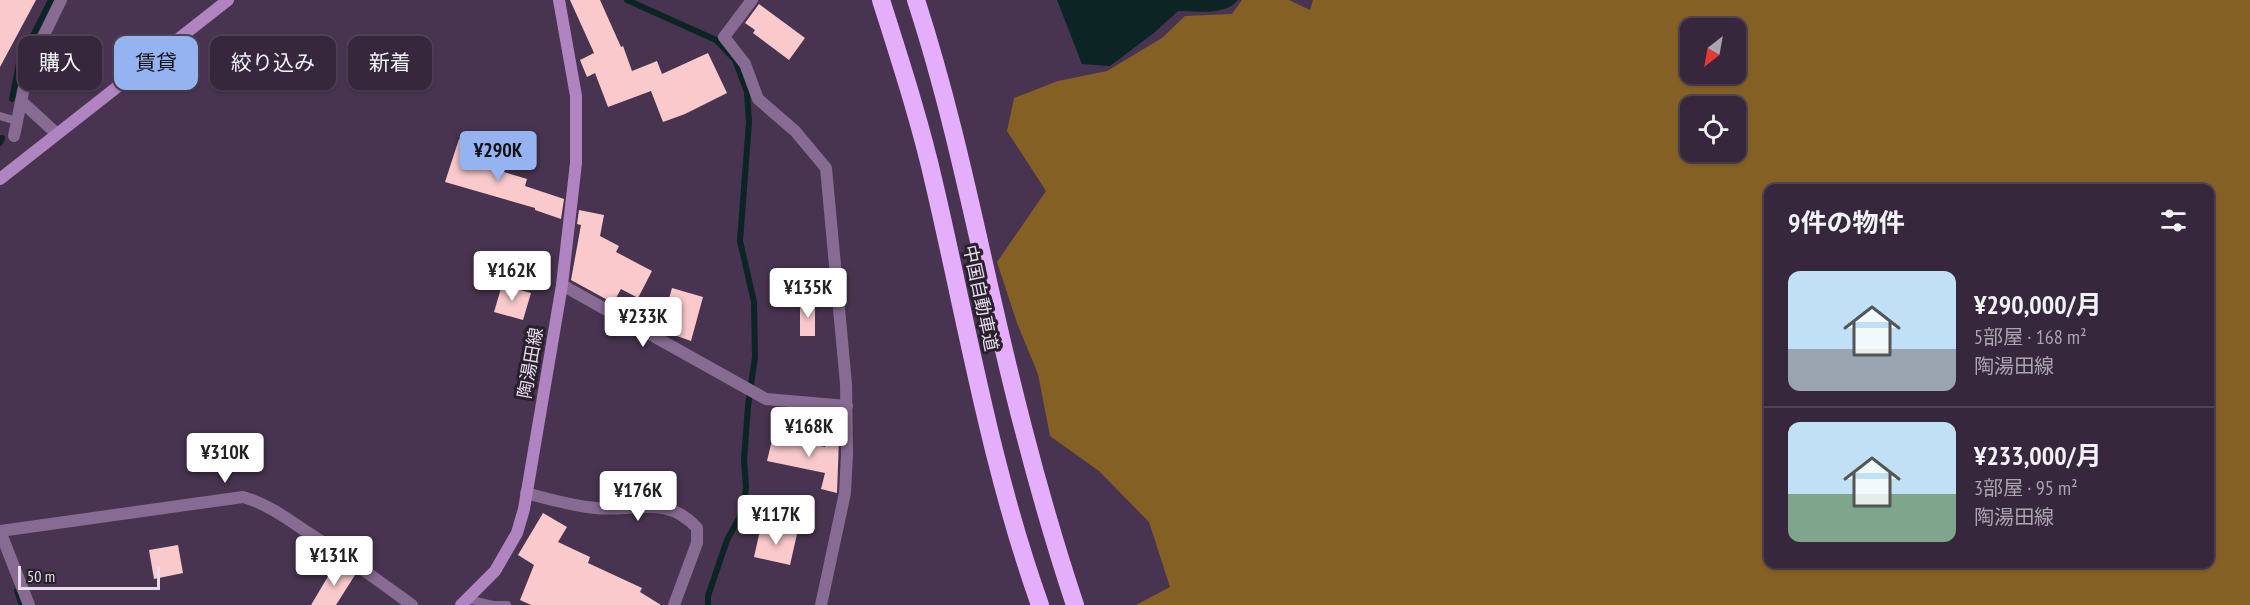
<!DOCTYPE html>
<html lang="ja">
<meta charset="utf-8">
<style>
:root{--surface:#36273c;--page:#3d2f43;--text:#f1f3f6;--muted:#aaa5af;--line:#504456;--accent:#95b2f1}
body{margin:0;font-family:"PT Sans Narrow","Noto Sans JP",sans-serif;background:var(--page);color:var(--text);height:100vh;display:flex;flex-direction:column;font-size:22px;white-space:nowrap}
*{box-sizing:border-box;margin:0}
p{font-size:20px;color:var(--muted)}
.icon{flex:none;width:33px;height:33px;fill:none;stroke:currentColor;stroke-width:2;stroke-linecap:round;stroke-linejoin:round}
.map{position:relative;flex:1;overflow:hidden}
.sheet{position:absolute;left:1764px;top:184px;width:450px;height:384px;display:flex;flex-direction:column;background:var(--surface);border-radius:12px;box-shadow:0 2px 4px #0004,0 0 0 2px var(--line)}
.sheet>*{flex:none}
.top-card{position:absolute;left:18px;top:36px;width:570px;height:54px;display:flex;gap:12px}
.needle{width:39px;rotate:211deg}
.controls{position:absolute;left:1680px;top:18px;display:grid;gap:12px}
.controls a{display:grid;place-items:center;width:66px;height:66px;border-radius:12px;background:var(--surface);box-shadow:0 2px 4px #0004,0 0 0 2px var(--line);font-size:30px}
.scale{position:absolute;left:18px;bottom:15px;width:142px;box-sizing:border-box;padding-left:6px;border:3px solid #e8dced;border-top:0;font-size:16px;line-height:21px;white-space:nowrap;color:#e8dced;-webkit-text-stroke:4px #29202d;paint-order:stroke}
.price{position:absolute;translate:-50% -51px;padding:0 14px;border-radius:6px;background:#fff;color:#222;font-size:20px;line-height:39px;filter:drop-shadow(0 2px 3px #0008)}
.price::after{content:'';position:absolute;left:50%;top:36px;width:18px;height:14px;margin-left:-9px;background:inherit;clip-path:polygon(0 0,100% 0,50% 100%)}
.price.selected{background:var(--accent);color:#111}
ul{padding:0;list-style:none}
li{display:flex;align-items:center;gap:18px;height:150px;padding:0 24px}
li+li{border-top:2px solid var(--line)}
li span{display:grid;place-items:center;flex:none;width:168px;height:120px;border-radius:12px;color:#555}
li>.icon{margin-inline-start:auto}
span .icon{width:72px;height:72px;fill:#fffc;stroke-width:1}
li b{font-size:26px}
h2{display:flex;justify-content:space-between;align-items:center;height:72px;padding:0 24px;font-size:26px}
.chip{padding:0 21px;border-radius:12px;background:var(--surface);box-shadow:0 2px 4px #0004,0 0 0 2px var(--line);font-size:21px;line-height:54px}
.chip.selected{background:var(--accent);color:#111}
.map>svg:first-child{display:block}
.forest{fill:#846025;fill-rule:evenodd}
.water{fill:#0c2424}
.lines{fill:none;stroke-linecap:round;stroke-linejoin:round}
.stream{stroke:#0c2424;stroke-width:6}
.building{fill:#f9c9cb}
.lane{stroke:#876b92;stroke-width:8}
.street{stroke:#876b92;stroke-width:12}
.secondary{stroke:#b084c1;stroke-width:12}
.highway{stroke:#e5aefa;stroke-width:18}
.labels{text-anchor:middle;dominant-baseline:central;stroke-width:6;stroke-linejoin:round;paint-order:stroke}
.street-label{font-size:18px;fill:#e8dced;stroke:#29202d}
</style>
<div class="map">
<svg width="2250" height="605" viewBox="0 0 2250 605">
<rect width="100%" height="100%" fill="#483450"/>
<path class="forest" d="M 1242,0 L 1289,0 L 1310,10 L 1313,0 L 2250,0 L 2250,605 L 1136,605 L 1170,587 L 1149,522 L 1099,471 L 1050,436 L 1038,374 L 1017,323 L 997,262 L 1046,191 L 1007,131 L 1014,98 L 1058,81 L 1107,71 L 1162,38 L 1185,16 L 1232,14 ZM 1690,28 L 1736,28 L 1736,74 L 1690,74 ZM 1690,106 L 1736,106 L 1736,152 L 1690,152 ZM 1768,189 L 2210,189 L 2210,564 L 1768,564 Z"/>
<path class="water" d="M 1057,0 L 1238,0 C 1226,16 1196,11 1178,11 L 1154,33 L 1110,66 L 1082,64 Z"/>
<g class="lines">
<g class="stream">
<polyline points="627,0 716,40 735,60 747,92 749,122 740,241 754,302 755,357 748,406 744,460 746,487 743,511 727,540 708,596 708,605"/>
<polyline points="12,99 19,63 51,0"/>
<polyline points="0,143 2,138"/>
<polyline points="17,591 22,605"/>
</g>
</g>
<g class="building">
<polygon points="0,0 36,0 0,67"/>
<polygon points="570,0 600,0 621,47 623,46 632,71 657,61 662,74 708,53 727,93 685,114 663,122 651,91 608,107 595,73 587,77 580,60 594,53"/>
<polygon points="759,4 805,38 789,60 753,33 755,30 745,23"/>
<polygon points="459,139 479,146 474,163 527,179 525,186 564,199 561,219 535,210 535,208 445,182"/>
<polygon points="579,210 604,215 600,236 619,246 616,252 652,271 638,298 621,289 613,303 571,280 581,225 577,224"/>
<polygon points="502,285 531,293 523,320 494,312"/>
<polygon points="672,288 703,297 691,341 660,330"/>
<rect x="800" y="302" width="15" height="34"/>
<polygon points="773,436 825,447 826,437 839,439 837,493 821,489 825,473 767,461"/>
<polygon points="543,513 567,527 558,542 590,557 588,563 642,588 640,592 661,605 531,605 520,600 534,565 518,555"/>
<polygon points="761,526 797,534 790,565 754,557"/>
<polygon points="178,545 183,573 154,579 149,550"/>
<polygon points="336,563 355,575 336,605 311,605"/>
</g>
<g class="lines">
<g class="lane">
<polyline points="0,116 17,121"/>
<polyline points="467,599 493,605 507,605"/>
</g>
<g class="street">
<polyline points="752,0 724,37 745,64 758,99 795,131 826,168 846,384 847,454 845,493 821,605"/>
<polyline points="21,101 57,134"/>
<polyline points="14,136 28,68 61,0"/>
<polyline points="562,285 766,399 847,406"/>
<path d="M 526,493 C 549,499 572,506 596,508 C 634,512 667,494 697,528 L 697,543 L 674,605"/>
<path d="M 29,605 L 0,531 L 243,497 C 265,503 285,517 304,530 C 341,553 376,579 412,605"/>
</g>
<g class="secondary">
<polyline points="0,179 228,0"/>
<polyline points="461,605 495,571 517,533 524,509 562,285 576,163 576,96 559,0"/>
</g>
<g class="highway">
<path d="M 881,0 C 900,60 920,121 934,183 C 967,324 991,468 1040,605"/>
<path d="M 916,0 C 962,141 986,288 1024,431 C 1039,489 1056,548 1075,605"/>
</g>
</g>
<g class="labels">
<g class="street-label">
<text transform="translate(981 298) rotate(78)">中国自動車道</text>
<text transform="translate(530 363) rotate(-80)">陶湯田線</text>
</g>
</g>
</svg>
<div class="controls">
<a><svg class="needle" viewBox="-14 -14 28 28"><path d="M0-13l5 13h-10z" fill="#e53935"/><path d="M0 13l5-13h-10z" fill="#aaa5af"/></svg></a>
<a><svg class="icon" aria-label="locate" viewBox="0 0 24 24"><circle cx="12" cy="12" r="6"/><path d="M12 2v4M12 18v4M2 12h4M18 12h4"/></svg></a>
</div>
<div class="scale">50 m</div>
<b class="price selected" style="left:498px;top:182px">¥290K</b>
<b class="price" style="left:512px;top:302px">¥162K</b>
<b class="price" style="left:808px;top:319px">¥135K</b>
<b class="price" style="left:643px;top:348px">¥233K</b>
<b class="price" style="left:809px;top:458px">¥168K</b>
<b class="price" style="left:225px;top:484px">¥310K</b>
<b class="price" style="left:638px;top:522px">¥176K</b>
<b class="price" style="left:776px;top:546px">¥117K</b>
<b class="price" style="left:334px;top:587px">¥131K</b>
<div class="top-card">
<a class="chip">購入</a>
<a class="chip selected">賃貸</a>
<a class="chip">絞り込み</a>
<a class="chip">新着</a>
</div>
<section class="sheet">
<h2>9件の物件<svg class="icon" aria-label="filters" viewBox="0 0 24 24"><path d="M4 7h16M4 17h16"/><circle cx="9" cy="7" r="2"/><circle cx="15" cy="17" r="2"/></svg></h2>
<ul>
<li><span style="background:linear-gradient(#bfe0f5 65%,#9aa5b1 0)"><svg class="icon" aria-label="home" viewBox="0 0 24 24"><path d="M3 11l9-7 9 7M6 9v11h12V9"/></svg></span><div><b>¥290,000/月</b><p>5部屋 · 168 m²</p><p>陶湯田線</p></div></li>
<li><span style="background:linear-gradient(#bfe0f5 60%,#7fa58c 0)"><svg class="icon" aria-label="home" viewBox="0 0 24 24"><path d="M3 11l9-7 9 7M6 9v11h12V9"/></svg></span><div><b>¥233,000/月</b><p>3部屋 · 95 m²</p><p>陶湯田線</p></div></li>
</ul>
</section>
</div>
